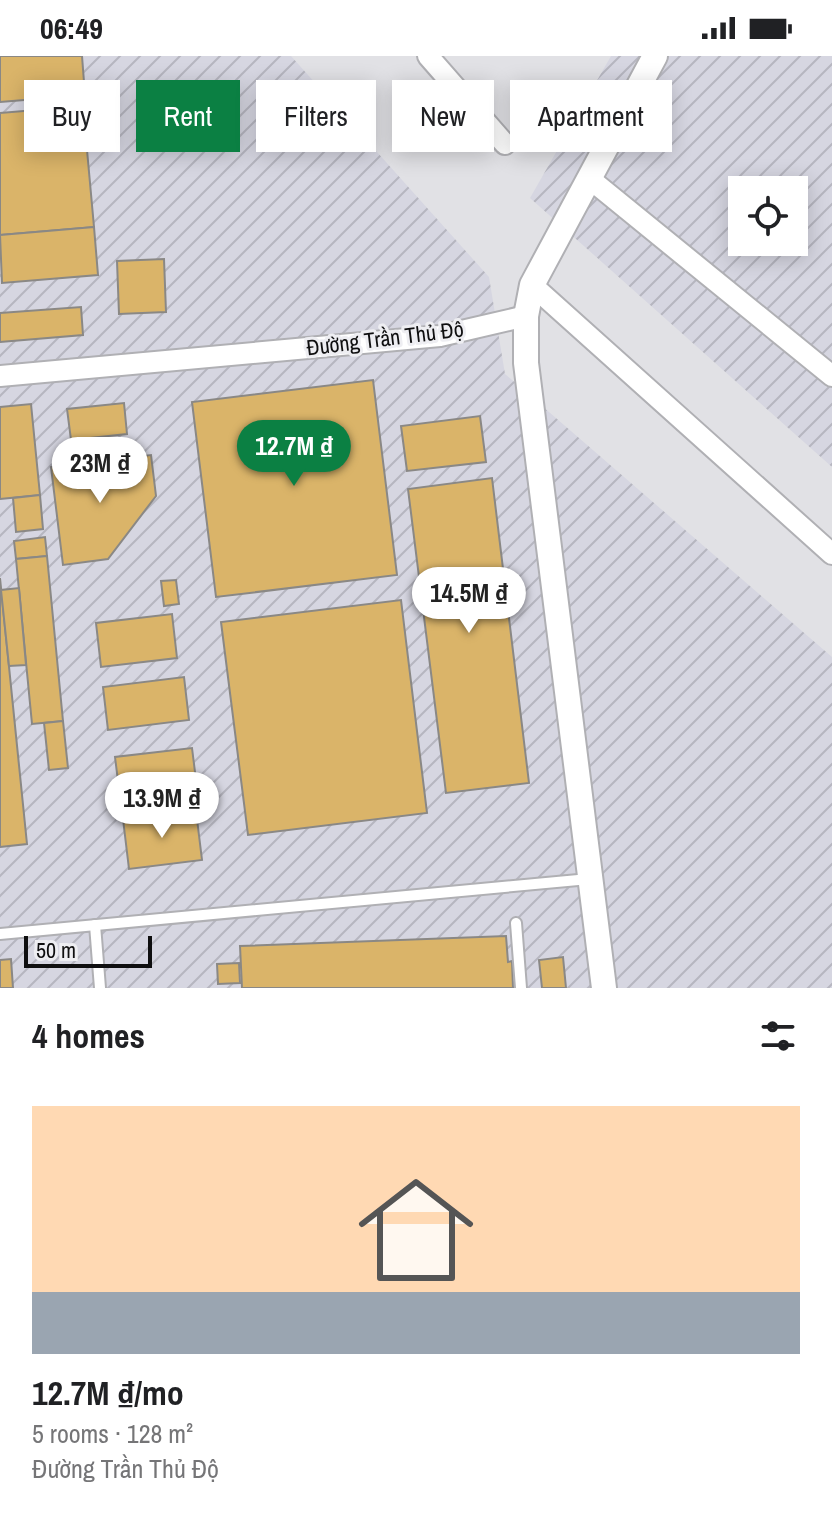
<!DOCTYPE html>
<meta charset="utf-8">
<style>
:root{--surface:#fff;--page:#f6f6f6;--text:#202124;--muted:#757577;--accent:#0b8043}
body{margin:0;font-family:"Archivo Narrow",sans-serif;background:var(--page);color:var(--text);height:100vh;display:flex;flex-direction:column;font-size:30px;white-space:nowrap}
*{box-sizing:border-box;margin:0}
p{font-size:26px;color:var(--muted)}
.icon{flex:none;width:44px;height:44px;fill:none;stroke:currentColor;stroke-width:2;stroke-linecap:round;stroke-linejoin:round}
.map{position:relative;height:932px;overflow:hidden}
.side{display:flex;flex-direction:column;background:var(--surface);flex:1}
.side>*{flex:none}
.guide{position:absolute;left:24px;top:24px;width:784px;height:72px;display:flex;gap:16px}
.buttons{position:absolute;left:728px;top:120px;display:grid;gap:16px}
.buttons a{display:grid;place-items:center;width:80px;height:80px;border-radius:0px;background:var(--surface);box-shadow:0 4px 20px #0003;font-size:40px}
.scale{position:absolute;left:24px;bottom:20px;width:128px;box-sizing:border-box;padding-left:8px;border:4px solid #0f0f10;border-top:0;font-size:22px;line-height:28px;white-space:nowrap;color:#0f0f10;-webkit-text-stroke:6px #eeeef2;paint-order:stroke}
.price{position:absolute;translate:-50% -68px;padding:0 18px;border-radius:28px;background:#fff;color:#222;font-size:26px;line-height:52px;filter:drop-shadow(0 2px 4px #0008)}
.price::after{content:'';position:absolute;left:50%;top:48px;width:24px;height:18px;margin-left:-12px;background:inherit;clip-path:polygon(0 0,100% 0,50% 100%)}
.price.current{background:var(--accent);color:#fff}
ul{padding:0;list-style:none}
li{display:grid;align-content:center;gap:16px;height:424px;padding:0 32px}
li span{display:grid;place-items:center;height:248px;border-radius:0px;color:#555}
li>.icon{margin-inline-start:auto}
span .icon{width:144px;height:144px;fill:#fffc;stroke-width:1}
li b{font-size:34px}
h2{display:flex;justify-content:space-between;align-items:center;height:96px;padding:0 32px;font-size:34px}
.pill{padding:0 28px;border-radius:0px;background:var(--surface);box-shadow:0 4px 20px #0003;font-size:28px;line-height:72px}
.pill.current{background:var(--accent);color:#fff}
.status{display:flex;justify-content:space-between;align-items:center;height:56px;padding:0 40px;background:var(--surface);direction:ltr}
.status svg{height:22px;fill:currentColor}
.map>svg:first-child{display:block}
.industrial{fill:url(#industrial-furrows);fill-rule:evenodd}
.building{fill:#dab469;stroke:#8a8885;stroke-width:2}
.lines{fill:none;stroke-linecap:round;stroke-linejoin:round}
.service-casing{stroke:#b0b0b4;stroke-width:14}
.minor-casing{stroke:#b0b0b4;stroke-width:24}
.tertiary-casing{stroke:#b0b0b4;stroke-width:28}
.service{stroke:#fff;stroke-width:10}
.minor{stroke:#fff;stroke-width:20}
.tertiary{stroke:#fff;stroke-width:24}
.labels{text-anchor:middle;dominant-baseline:central;stroke-width:6;stroke-linejoin:round;paint-order:stroke}
.street-label{font-size:22px;fill:#0f0f10;stroke:#eeeef2}
</style>
<div class="status"><b>06:49</b><svg viewBox="0 0 49 12"><path d="M0 12V9h3v3zM5 12V6h3v6zM10 12V3h3v9zM15 12V0h3v12zM26 1h20v11H26zM47 4h2v5h-2z"/></svg></div>
<div class="map">
<svg width="832" height="932" viewBox="0 0 832 932">
<defs>
<pattern id="industrial-furrows" width="10" height="10" patternUnits="userSpaceOnUse" patternTransform="scale(2)"><rect width="10" height="10" fill="#d6d6e1"/><path d="M-1 1l2-2M0 10L10 0M9 11l2-2" fill="none" stroke="#b6b6c0"/></pattern>
</defs>
<rect width="100%" height="100%" fill="#e1e1e5"/>
<g class="industrial">
<polygon points="0,0 291,0 489,221 505,318 832,601 832,932 0,932"/>
<path d="M 611,0 L 832,0 L 832,411 L 530,142 ZM 742,134 L 794,134 L 794,186 L 742,186 Z"/>
</g>
<g class="building">
<polygon points="0,0 82,0 85,39 0,46"/>
<polygon points="83,50 94,171 0,179 0,57"/>
<polygon points="94,171 98,219 2,227 0,179"/>
<polygon points="164,203 166,256 119,258 117,205"/>
<polygon points="81,251 83,279 0,286 0,257"/>
<polygon points="373,324 397,519 216,541 192,346"/>
<polygon points="124,347 127,378 71,384 67,353"/>
<polygon points="31,348 40,439 0,443 0,351"/>
<polygon points="480,360 486,406 407,415 401,370"/>
<polygon points="151,399 156,440 108,503 63,509 51,411"/>
<polygon points="492,422 529,727 446,737 408,433"/>
<polygon points="40,439 43,473 16,476 13,442"/>
<polygon points="45,481 47,500 16,503 14,485"/>
<polygon points="47,500 63,665 32,668 16,503"/>
<polygon points="0,522 27,788 0,791"/>
<polygon points="176,524 179,548 164,550 161,525"/>
<polygon points="19,532 26,609 9,610 1,534"/>
<polygon points="401,544 427,757 248,779 221,566"/>
<polygon points="172,558 177,602 101,611 96,567"/>
<polygon points="184,621 189,664 108,674 103,631"/>
<polygon points="63,665 68,712 49,714 44,667"/>
<polygon points="192,692 198,740 121,749 115,701"/>
<polygon points="196,755 202,804 129,813 123,763"/>
<polygon points="506,880 508,906 512,905 513,932 242,932 240,890"/>
<polygon points="563,901 566,932 542,932 539,904"/>
<polygon points="11,903 13,932 0,932 0,904"/>
<polygon points="239,907 240,927 218,928 217,908"/>
</g>
<g class="lines">
<defs>
<g id="service">
<polyline points="516,867 521,932"/>
<polyline points="95,869 100,932"/>
<polyline points="0,878 589,823"/>
</g>
<g id="minor">
<polyline points="428,0 505,88"/>
<polyline points="590,123 832,320"/>
<polyline points="532,229 832,498"/>
<polyline points="0,320 440,280 526,260"/>
</g>
<polyline id="tertiary" points="604,932 526,307 526,260 532,229 655,0"/>
</defs>
<use href="#service" class="service-casing"/>
<use href="#minor" class="minor-casing"/>
<use href="#tertiary" class="tertiary-casing"/>
<use href="#service" class="service"/>
<use href="#minor" class="minor"/>
<use href="#tertiary" class="tertiary"/>
</g>
<g class="labels">
<g class="street-label">
<text transform="translate(385 282) rotate(-7)">Đường Trần Thủ Độ</text>
</g>
</g>
</svg>
<div class="buttons">
<a><svg class="icon" aria-label="locate" viewBox="0 0 24 24"><circle cx="12" cy="12" r="6"/><path d="M12 2v4M12 18v4M2 12h4M18 12h4"/></svg></a>
</div>
<div class="scale">50 m</div>
<b class="price current" style="left:294px;top:432px">12.7M ₫</b>
<b class="price" style="left:100px;top:449px">23M ₫</b>
<b class="price" style="left:469px;top:579px">14.5M ₫</b>
<b class="price" style="left:162px;top:784px">13.9M ₫</b>
<div class="guide">
<a class="pill">Buy</a>
<a class="pill current">Rent</a>
<a class="pill">Filters</a>
<a class="pill">New</a>
<a class="pill">Apartment</a>
</div>
</div>
<section class="side">
<h2>4 homes<svg class="icon" aria-label="filters" viewBox="0 0 24 24"><path d="M4 7h16M4 17h16"/><circle cx="9" cy="7" r="2"/><circle cx="15" cy="17" r="2"/></svg></h2>
<ul>
<li><span style="background:linear-gradient(#ffd9b3 75%,#9aa5b1 0)"><svg class="icon" aria-label="home" viewBox="0 0 24 24"><path d="M3 11l9-7 9 7M6 9v11h12V9"/></svg></span><div><b>12.7M ₫/mo</b><p>5 rooms · 128 m²</p><p>Đường Trần Thủ Độ</p></div></li>
</ul>
</section>
